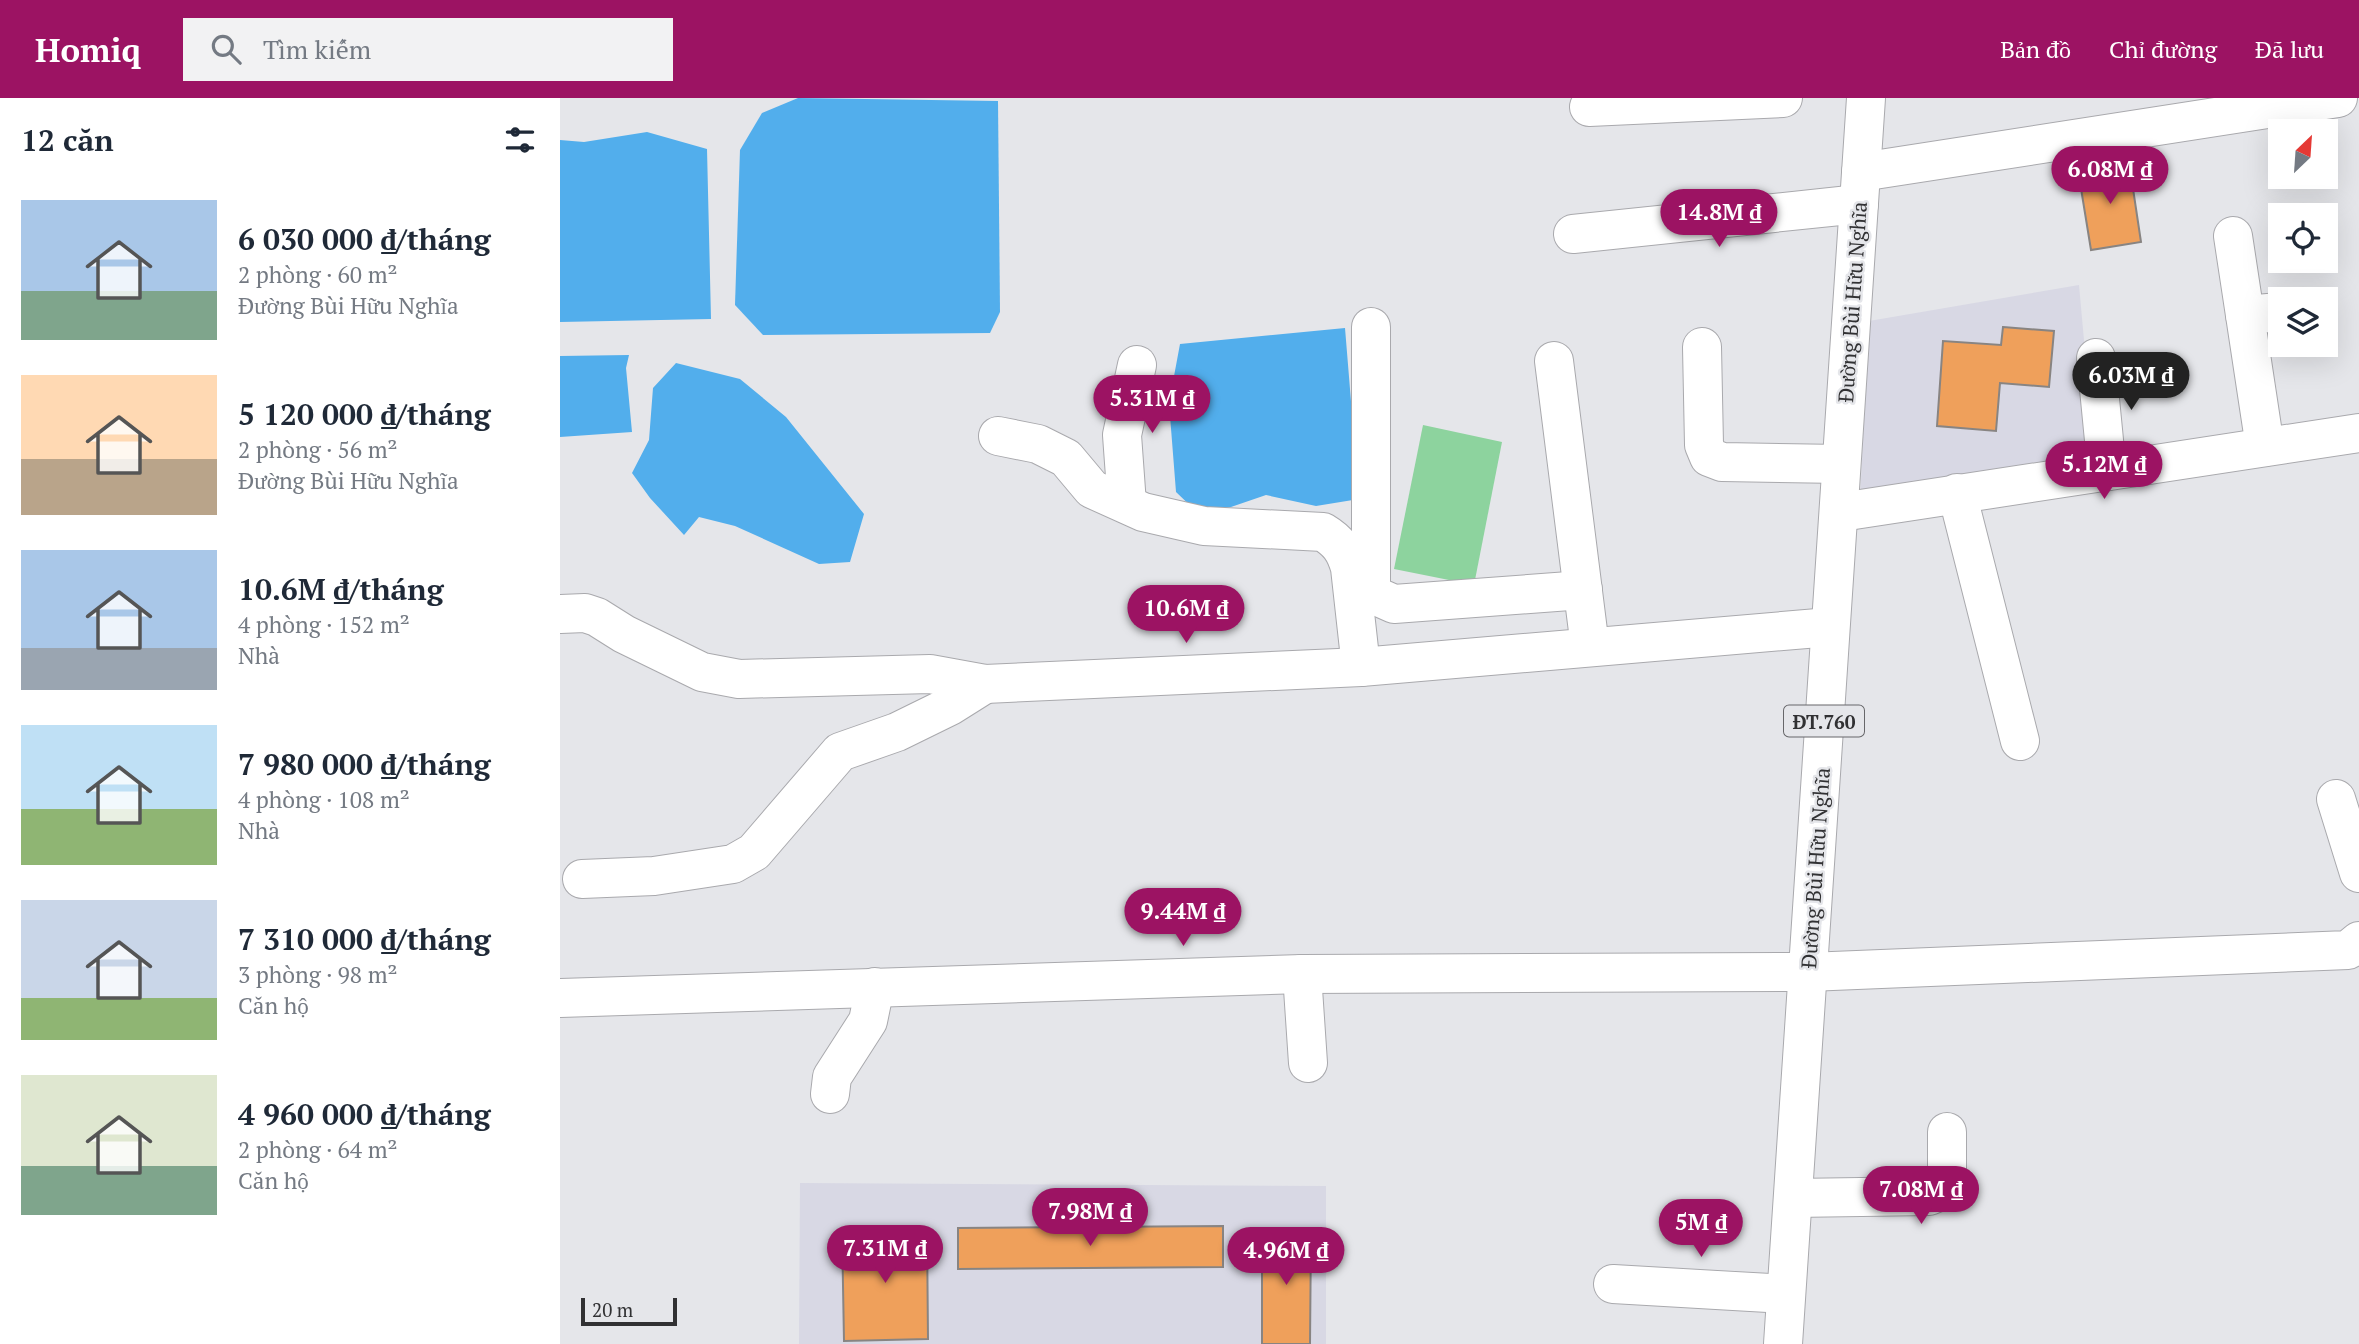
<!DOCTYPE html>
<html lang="vi">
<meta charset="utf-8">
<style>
:root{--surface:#fff;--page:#f2f2f3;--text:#1f2937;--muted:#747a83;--accent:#9c1363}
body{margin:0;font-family:"PT Serif",serif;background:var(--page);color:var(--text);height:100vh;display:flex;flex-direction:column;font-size:26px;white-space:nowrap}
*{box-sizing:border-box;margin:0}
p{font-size:23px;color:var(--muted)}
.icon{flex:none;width:38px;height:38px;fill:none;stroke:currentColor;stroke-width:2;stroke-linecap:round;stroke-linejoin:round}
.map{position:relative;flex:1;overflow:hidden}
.drawer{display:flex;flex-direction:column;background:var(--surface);width:560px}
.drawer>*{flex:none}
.needle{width:46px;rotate:25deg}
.buttons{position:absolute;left:1708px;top:21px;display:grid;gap:14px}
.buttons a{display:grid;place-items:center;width:70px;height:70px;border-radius:0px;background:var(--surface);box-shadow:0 7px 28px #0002;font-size:35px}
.scale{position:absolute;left:21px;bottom:18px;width:96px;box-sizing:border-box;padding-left:7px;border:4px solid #313133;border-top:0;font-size:19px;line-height:24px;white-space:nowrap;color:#313133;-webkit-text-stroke:5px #e5e6ea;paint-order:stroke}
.price{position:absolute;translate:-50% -60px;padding:0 16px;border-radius:24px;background:var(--accent);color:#fff;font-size:23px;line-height:46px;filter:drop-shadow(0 2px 4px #0008)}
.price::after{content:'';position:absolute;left:50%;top:42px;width:21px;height:16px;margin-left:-10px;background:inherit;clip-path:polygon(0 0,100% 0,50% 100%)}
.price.active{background:#222;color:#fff}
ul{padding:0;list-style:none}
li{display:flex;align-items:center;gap:21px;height:175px;padding:0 21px}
li span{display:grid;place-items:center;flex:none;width:196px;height:140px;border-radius:0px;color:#555}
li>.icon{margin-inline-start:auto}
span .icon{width:84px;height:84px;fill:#fffc;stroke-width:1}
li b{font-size:30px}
h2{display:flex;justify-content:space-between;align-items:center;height:84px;padding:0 21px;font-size:30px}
header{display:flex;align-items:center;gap:42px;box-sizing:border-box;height:98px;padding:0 35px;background:var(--accent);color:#fff}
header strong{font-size:33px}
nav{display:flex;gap:38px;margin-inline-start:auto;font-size:24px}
.search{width:490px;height:63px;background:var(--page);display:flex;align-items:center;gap:18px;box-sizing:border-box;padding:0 24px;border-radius:0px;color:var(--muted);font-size:26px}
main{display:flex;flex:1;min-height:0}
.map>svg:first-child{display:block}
.built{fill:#d8d8e4}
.green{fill:#8dd39e}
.water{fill:#52aeec}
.building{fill:#efa05b;stroke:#888482;stroke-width:2}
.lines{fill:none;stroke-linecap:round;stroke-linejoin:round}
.minor-casing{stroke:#a9a9ad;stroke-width:40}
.major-casing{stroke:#a9a9ad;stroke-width:40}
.minor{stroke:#fff;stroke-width:38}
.major{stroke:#fff;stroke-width:38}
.labels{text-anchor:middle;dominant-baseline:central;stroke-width:5;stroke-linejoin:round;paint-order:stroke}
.shield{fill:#e5e6ea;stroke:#67676a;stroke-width:2}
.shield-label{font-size:19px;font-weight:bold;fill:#313133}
.street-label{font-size:21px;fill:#313133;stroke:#e5e6ea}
</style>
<header>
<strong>Homiq</strong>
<div class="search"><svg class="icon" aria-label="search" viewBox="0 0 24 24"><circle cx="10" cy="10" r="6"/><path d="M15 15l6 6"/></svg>Tìm kiếm</div>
<nav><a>Bản đồ</a><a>Chỉ đường</a><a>Đã lưu</a></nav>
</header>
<main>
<section class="drawer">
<h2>12 căn<svg class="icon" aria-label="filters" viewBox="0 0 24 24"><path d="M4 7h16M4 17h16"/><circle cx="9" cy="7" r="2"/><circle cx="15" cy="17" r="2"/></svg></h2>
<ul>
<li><span style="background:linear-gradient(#a9c7e8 65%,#7fa58c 0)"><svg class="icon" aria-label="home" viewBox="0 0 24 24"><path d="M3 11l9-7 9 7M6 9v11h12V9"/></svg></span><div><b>6 030 000 ₫/tháng</b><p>2 phòng · 60 m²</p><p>Đường Bùi Hữu Nghĩa</p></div></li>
<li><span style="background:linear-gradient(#ffd9b3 60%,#b9a48a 0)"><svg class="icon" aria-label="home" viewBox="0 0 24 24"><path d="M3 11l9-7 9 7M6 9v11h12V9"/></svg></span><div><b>5 120 000 ₫/tháng</b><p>2 phòng · 56 m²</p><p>Đường Bùi Hữu Nghĩa</p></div></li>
<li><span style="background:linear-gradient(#a9c7e8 70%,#9aa5b1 0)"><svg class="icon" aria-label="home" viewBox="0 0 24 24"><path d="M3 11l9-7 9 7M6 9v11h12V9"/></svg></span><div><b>10.6M ₫/tháng</b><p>4 phòng · 152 m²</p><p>Nhà</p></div></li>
<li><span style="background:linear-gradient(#bfe0f5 60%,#8fb573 0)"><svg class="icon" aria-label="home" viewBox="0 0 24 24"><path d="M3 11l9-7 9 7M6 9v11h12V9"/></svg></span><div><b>7 980 000 ₫/tháng</b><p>4 phòng · 108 m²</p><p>Nhà</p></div></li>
<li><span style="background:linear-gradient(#c9d6e8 70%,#8fb573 0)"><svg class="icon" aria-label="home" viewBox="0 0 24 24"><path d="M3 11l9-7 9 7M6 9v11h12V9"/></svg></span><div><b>7 310 000 ₫/tháng</b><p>3 phòng · 98 m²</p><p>Căn hộ</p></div></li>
<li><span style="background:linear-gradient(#dfe7d0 65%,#7fa58c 0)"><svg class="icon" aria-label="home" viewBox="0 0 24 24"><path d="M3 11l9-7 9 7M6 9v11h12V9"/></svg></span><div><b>4 960 000 ₫/tháng</b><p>2 phòng · 64 m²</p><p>Căn hộ</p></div></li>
</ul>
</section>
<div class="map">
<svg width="1799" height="1246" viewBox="0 0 1799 1246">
<rect width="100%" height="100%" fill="#e5e6ea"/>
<g class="built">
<polygon points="1519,187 1535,364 1300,400 1309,223"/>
<polygon points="240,1085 766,1088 766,1246 239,1246"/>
</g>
<polygon class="green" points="863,327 942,344 914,487 834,471"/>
<g class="water">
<polygon points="238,0 438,3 440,214 430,235 203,237 175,207 180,52 202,15"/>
<polygon points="87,34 147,51 151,221 0,224 0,42 24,44"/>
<polygon points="785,230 799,401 756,408 706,397 671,409 638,415 616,394 609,305 620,246"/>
<polygon points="69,257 66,270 72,334 0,339 0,258"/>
<polygon points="116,265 180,281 226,319 304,416 290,464 259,466 175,428 139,419 124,437 90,400 72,375 89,342 93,290"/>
</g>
<g class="building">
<polygon points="1569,64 1581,144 1531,152 1518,72"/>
<polygon points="1443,229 1494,233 1489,289 1440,285 1436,333 1377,328 1383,243 1441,247"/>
<polygon points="663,1128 663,1169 398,1171 398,1130"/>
<polygon points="367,1131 368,1241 284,1243 282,1132"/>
<polygon points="702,1132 751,1132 750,1246 702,1246"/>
</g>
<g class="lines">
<defs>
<g id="minor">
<polyline points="1029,9 1223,0"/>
<polyline points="1301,74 1778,0"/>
<polyline points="1013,136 1299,106"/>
<polyline points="1673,138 1705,349"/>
<polyline points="1685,217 1720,214"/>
<polyline points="811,229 811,490 816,498 834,506 1023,492"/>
<polyline points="1142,249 1144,347 1149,359 1162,364 1281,366"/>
<polyline points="1536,260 1547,373"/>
<polyline points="994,263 1030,549"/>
<path d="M 438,338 L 478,346 L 506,360 L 532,391 L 583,414 L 644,428 L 763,434 C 778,443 785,452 790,470 L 801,569"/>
<polyline points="1397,395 1460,643"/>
<polyline points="567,406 562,337 577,267"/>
<polyline points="1281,414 1799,335"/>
<polyline points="0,516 25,515 37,519 64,536 142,574 179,581 370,576 425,586 801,569 1270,529"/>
<polyline points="1776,701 1799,775"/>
<polyline points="22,781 94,778 173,766 194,754 280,654 337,634 390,608 425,586"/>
<polyline points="742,876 748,965"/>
<polyline points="0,900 742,876 1248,874 1788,852 1799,843"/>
<polyline points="270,996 272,979 308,923 315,889"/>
<polyline points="1233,1100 1369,1098 1381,1093 1387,1080 1387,1034"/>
<polyline points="1053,1186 1226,1196"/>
</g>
<polyline id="major" points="1223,1246 1306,0"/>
</defs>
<use href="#minor" class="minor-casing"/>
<use href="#major" class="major-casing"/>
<use href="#minor" class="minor"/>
<use href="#major" class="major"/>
</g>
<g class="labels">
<rect class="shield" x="1224" y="607.5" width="80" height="31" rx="5"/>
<g class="shield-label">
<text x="1264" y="623">ĐT.760</text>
</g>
<g class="street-label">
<text transform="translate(1292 204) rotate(-86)">Đường Bùi Hữu Nghĩa</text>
<text transform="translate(1255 770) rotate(-86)">Đường Bùi Hữu Nghĩa</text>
</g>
</g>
</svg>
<div class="buttons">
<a><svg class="needle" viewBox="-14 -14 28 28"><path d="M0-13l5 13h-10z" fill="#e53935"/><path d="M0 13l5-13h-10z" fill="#747a83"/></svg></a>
<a><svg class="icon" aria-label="locate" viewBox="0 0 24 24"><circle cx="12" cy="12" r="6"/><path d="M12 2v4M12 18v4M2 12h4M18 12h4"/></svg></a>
<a><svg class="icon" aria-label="layers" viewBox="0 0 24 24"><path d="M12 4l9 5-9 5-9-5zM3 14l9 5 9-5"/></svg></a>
</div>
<div class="scale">20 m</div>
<b class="price" style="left:1550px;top:108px">6.08M ₫</b>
<b class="price" style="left:1159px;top:151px">14.8M ₫</b>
<b class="price active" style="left:1571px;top:314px">6.03M ₫</b>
<b class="price" style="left:592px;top:337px">5.31M ₫</b>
<b class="price" style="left:1544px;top:403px">5.12M ₫</b>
<b class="price" style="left:626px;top:547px">10.6M ₫</b>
<b class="price" style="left:623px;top:850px">9.44M ₫</b>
<b class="price" style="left:1361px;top:1128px">7.08M ₫</b>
<b class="price" style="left:530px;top:1150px">7.98M ₫</b>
<b class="price" style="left:1141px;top:1161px">5M ₫</b>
<b class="price" style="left:325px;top:1187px">7.31M ₫</b>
<b class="price" style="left:726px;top:1189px">4.96M ₫</b>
</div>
</main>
